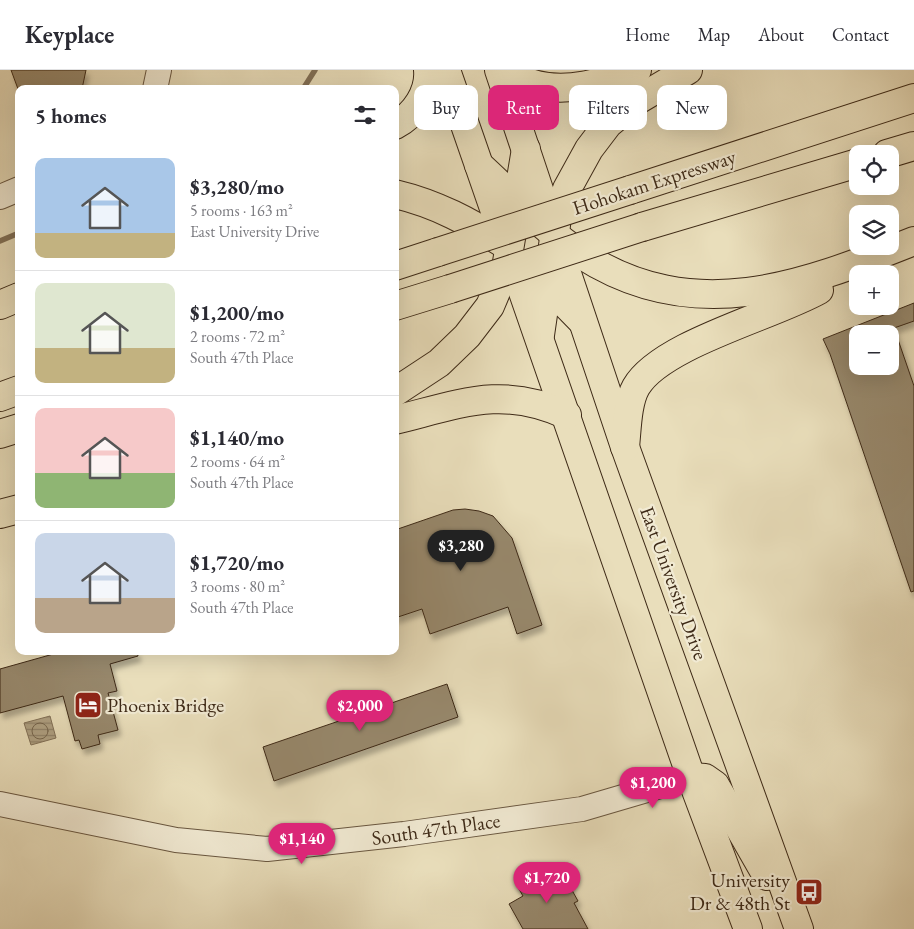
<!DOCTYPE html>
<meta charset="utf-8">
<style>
:root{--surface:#fff;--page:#f2f2f3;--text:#2b2b33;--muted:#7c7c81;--line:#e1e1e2;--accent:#db2777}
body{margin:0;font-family:"EB Garamond",serif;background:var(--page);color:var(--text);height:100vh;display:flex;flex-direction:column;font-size:19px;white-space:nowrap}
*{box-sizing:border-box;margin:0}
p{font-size:16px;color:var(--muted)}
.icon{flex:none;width:28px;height:28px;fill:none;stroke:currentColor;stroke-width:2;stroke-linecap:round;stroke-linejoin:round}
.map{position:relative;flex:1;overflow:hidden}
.drawer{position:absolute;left:15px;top:15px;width:384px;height:570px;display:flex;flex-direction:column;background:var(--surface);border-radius:10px;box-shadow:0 5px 20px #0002}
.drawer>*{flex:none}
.banner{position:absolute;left:414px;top:15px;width:425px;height:45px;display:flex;gap:10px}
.fabs{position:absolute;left:849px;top:75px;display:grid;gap:10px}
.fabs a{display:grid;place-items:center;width:50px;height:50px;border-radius:10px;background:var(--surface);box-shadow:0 5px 20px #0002;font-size:25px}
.price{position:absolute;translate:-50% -42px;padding:0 11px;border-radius:18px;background:var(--accent);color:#fff;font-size:16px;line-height:32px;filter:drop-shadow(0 1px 2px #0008)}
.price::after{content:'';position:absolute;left:50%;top:30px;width:15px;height:11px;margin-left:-8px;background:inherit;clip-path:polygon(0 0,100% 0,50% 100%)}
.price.selected{background:#222;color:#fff}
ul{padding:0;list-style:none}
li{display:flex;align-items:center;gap:15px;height:125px;padding:0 20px}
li+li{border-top:1px solid var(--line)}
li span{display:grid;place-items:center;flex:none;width:140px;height:100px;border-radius:10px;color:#555}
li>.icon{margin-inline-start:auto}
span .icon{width:60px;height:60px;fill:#fffc;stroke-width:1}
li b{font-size:21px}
h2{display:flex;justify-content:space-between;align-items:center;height:60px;padding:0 20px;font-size:21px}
.pill{padding:0 18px;border-radius:10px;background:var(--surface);box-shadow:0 5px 20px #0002;font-size:18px;line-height:45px}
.pill.selected{background:var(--accent);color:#fff}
header{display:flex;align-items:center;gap:30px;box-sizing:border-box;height:70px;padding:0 25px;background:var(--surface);border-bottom:1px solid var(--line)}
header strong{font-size:24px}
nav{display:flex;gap:28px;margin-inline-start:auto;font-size:18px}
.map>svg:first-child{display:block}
.water{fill:url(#water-rules);stroke:#827158}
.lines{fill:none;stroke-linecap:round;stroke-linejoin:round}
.shore{stroke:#76664d;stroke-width:1}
.stream{stroke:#827158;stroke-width:5.5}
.building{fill:#97886c;stroke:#3e2a17;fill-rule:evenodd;filter:url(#shadow)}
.minor-casing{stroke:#695740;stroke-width:26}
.primary-casing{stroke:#3e2a17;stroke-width:30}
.motorway-casing{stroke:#3e2a17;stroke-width:30}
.minor{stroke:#f1ead3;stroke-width:24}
.primary{stroke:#e9debb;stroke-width:28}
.motorway{stroke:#e9debb;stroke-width:28}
.motorway-bridge-casing{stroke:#3e2a17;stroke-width:30;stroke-linecap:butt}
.motorway-bridge{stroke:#e9debb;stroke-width:28}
.labels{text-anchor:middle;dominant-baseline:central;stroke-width:4.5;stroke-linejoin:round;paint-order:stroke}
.street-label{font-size:20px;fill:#3e2a17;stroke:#f1ead3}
.poi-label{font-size:20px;fill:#3e2a17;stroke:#f1ead3;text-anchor:start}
</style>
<header>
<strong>Keyplace</strong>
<nav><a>Home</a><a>Map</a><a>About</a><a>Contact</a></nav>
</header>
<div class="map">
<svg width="914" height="859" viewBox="0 0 914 859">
<defs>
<pattern id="water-rules" width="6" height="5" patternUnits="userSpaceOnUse" patternTransform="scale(1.25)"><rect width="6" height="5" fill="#afa183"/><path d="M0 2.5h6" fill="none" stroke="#90836a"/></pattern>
<filter id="shadow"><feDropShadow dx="3" dy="5.5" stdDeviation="2.5" flood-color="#0004"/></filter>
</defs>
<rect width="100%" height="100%" fill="#e9debb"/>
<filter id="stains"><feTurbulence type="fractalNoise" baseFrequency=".004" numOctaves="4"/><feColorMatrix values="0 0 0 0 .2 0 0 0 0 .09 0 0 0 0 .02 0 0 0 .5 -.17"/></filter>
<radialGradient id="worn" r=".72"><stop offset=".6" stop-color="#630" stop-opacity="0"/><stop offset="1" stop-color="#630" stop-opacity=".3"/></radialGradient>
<polygon class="water" points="50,646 56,668 31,675 24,653"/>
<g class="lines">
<circle class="shore" cx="40" cy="661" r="8"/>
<g class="stream">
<polyline points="303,19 315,0"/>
<polyline points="0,171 19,163"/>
</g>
</g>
<g class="building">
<polygon points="11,0 86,0 82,19 18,19"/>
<path d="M 914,233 L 914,251 L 894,258 L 914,316 L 914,521 L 911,522 L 830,284 L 823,269 ZM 858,264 L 890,264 L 890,296 L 858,296 Z"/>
<polygon points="465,439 479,441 493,446 512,468 542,555 517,564 508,537 430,564 422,539 395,548 395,460 453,440"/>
<polygon points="64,581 137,581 138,586 110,594 117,621 108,623 118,660 98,665 100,674 82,679 79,670 75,671 63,626 0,643 0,599"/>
<polygon points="447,614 458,647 274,711 263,677"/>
<polygon points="544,798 551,811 563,804 578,831 574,833 588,859 523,859 509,834 523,826 516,814"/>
</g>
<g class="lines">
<defs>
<g id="minor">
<polyline points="155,19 159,0"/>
<polyline points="0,127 19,119"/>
<polyline points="0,734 176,770 267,779 404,764 582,739 691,707"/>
</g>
<g id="primary">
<polyline points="446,0 691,707 748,859"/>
<polyline points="499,0 625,377 799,859"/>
<polyline points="691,707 705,708 715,715 767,806"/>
</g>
<g id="motorway">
<path d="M 502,0 C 511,4 520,10 530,13 C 566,25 603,12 637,0"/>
<path d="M 395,55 C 415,45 430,22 428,0"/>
<polyline points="887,84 914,76"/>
<path d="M 479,95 C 512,125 544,160 582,185 C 694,257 801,216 914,171"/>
<polyline points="630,120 914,28"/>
<path d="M 395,124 C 437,134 470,152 506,175"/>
<polyline points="642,157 858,93"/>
<polyline points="395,196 438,182"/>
<polyline points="537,205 581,250"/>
<polyline points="0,235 19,227"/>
<polyline points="395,236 450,219"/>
<polyline points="540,265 557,148 567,119 589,79 608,54 636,31 688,0"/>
<polyline points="395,322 439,293 467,266 490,236 506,198 526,79"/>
<polyline points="0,327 19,320"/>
<path d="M 395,350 C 460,334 502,315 567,345"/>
<polyline points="0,364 19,358"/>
<path d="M 625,377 C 627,359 627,333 636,317 C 661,274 773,246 819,220"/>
<polyline points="0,444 19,439"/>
</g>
</defs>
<use href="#minor" class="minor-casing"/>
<use href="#primary" class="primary-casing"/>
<use href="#motorway" class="motorway-casing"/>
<use href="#minor" class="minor"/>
<use href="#primary" class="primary"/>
<use href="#motorway" class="motorway"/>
<defs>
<g id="motorway-bridge">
<polyline points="438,182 630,120"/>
<polyline points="450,219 642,157"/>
</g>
</defs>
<use href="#motorway-bridge" class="motorway-bridge-casing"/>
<use href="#motorway-bridge" class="motorway-bridge"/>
</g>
<defs>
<symbol id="hotel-square" viewBox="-11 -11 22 22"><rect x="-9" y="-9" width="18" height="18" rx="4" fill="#8f2418" stroke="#f1ead3"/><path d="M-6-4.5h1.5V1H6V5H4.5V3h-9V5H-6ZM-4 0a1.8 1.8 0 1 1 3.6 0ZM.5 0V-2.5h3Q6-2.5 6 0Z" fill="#fff"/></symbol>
<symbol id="bus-square" viewBox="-11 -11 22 22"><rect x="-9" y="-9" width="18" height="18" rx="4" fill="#8f2418" stroke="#f1ead3"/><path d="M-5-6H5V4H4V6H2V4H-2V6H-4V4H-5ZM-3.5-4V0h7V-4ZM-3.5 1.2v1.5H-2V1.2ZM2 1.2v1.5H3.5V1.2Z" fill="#fff"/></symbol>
</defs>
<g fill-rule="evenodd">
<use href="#hotel-square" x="72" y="619" width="32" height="32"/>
<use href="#bus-square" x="793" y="806" width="32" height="32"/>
</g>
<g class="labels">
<g class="street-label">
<text transform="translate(654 112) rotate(-18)">Hohokam Expressway</text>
<text transform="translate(674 513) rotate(70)">East University Drive</text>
<text transform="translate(436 759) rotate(-8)">South 47th Place</text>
</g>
<g class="poi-label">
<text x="107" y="635">Phoenix Bridge</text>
<text x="790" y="810" text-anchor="end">University<tspan x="790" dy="23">Dr &amp; 48th St</tspan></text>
</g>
</g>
<rect width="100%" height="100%" filter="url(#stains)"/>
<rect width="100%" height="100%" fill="url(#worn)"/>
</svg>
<div class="fabs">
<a><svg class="icon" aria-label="locate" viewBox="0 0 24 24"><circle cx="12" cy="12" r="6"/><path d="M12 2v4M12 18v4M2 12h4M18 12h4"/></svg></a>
<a><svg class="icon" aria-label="layers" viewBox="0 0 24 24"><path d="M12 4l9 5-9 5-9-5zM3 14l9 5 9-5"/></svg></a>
<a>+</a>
<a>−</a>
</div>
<b class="price selected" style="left:461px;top:502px">$3,280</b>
<b class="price" style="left:360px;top:662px">$2,000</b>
<b class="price" style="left:653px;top:739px">$1,200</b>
<b class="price" style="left:302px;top:795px">$1,140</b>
<b class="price" style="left:547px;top:834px">$1,720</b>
<div class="banner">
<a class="pill">Buy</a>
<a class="pill selected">Rent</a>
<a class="pill">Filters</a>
<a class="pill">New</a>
</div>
<section class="drawer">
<h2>5 homes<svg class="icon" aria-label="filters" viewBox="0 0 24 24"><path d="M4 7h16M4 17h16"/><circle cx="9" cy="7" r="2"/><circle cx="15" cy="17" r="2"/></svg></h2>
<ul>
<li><span style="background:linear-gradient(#a9c7e8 75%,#c2b280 0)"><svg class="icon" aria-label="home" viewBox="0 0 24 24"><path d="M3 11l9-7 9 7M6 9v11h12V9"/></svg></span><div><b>$3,280/mo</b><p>5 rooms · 163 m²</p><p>East University Drive</p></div></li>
<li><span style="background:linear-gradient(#dfe7d0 65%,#c2b280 0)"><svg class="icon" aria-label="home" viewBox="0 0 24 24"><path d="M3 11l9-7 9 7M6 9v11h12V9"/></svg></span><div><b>$1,200/mo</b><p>2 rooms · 72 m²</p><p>South 47th Place</p></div></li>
<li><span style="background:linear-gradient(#f6c9c9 65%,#8fb573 0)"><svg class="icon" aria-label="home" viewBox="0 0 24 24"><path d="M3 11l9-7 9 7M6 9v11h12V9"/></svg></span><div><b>$1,140/mo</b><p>2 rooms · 64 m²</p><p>South 47th Place</p></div></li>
<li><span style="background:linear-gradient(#c9d6e8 65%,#b9a48a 0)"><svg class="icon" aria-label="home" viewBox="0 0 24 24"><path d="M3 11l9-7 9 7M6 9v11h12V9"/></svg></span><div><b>$1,720/mo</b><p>3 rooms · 80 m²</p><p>South 47th Place</p></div></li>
</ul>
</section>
</div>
